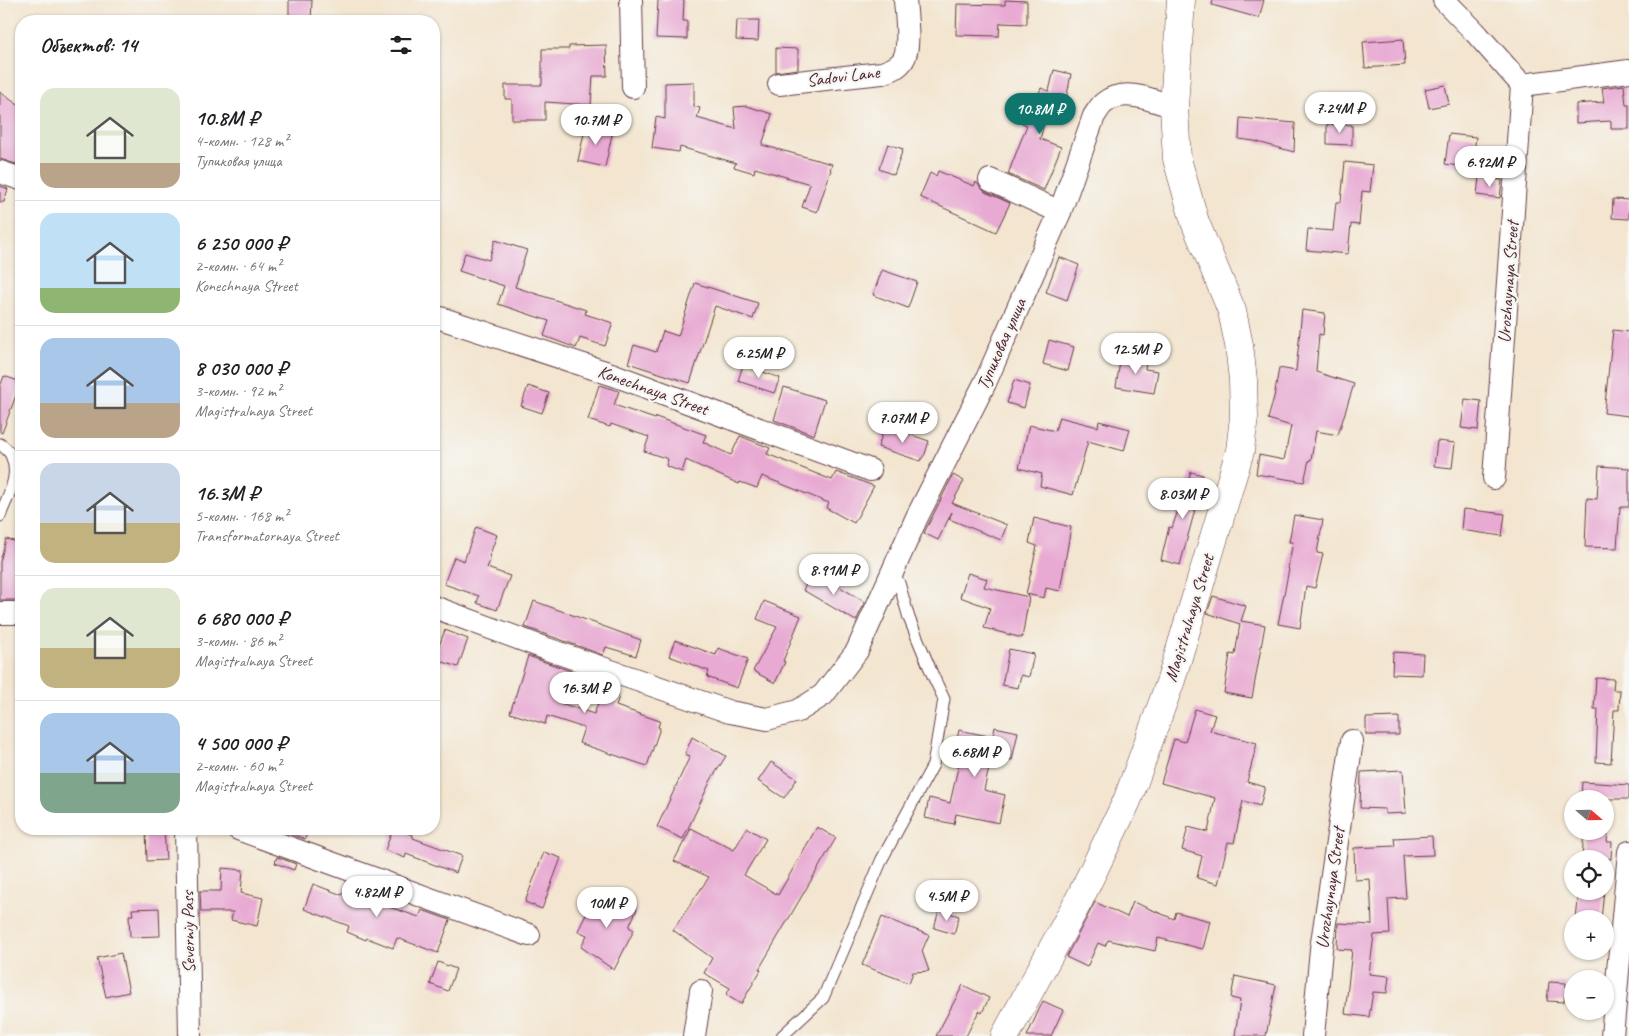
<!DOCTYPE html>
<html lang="ru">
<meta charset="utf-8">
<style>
:root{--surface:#fff;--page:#f6f6f6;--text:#202124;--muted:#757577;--line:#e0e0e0;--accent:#0f766e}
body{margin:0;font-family:Caveat,sans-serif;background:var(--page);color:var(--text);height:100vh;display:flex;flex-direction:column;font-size:19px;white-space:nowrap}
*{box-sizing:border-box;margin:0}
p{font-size:16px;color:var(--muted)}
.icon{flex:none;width:28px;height:28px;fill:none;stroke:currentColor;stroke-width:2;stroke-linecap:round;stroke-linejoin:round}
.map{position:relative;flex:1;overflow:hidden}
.panel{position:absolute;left:15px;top:15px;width:425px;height:820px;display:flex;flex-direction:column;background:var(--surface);border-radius:20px;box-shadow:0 1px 4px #0004}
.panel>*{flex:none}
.needle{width:32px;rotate:110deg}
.buttons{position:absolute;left:1564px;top:790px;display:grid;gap:10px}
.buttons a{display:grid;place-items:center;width:50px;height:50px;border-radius:50%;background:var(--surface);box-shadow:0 1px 4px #0004;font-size:25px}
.price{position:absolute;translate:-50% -42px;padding:0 11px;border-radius:18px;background:#fff;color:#222;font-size:16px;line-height:32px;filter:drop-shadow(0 1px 2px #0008)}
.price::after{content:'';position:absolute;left:50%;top:30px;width:15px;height:11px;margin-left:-8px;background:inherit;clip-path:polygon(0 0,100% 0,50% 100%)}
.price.current{background:var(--accent);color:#fff}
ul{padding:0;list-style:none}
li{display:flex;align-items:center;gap:15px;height:125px;padding:0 25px}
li+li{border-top:1px solid var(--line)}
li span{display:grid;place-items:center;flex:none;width:140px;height:100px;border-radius:15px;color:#555}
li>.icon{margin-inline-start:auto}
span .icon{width:60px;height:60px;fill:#fffc;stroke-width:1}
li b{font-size:21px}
h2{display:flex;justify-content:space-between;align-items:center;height:60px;padding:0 25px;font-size:21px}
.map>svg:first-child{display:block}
.building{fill:#e8aad3}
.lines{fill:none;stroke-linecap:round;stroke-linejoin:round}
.lane-casing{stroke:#633d44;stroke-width:13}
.street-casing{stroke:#633d44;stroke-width:24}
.secondary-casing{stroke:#633d44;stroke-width:29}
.lane{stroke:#fff;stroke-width:11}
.street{stroke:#fff;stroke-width:22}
.secondary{stroke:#fff;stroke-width:28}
.labels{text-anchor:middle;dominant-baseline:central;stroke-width:4.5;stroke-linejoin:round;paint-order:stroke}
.street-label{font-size:18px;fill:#4a1f2b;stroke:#f6f6f2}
</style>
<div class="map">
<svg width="1629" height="1036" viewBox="0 0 1629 1036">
<rect width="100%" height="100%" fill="#f6f6f2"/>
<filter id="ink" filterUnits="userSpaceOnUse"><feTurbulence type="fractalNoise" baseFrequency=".02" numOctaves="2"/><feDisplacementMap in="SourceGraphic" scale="10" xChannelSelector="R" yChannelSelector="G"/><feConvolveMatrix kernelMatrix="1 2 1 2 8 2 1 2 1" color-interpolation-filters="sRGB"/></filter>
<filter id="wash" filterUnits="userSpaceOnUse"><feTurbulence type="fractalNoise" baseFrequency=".0096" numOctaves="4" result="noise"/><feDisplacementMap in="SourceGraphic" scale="20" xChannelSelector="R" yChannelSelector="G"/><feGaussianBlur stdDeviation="1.12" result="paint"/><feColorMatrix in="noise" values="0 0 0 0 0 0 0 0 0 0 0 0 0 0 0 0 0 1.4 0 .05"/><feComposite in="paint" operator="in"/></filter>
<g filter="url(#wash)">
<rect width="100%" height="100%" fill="#f3e5cf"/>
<g id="blocks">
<g class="building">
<polygon points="289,0 312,0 311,21 289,21"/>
<polygon points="658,0 684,0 683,21 687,21 687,39 656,38"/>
<polygon points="1005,0 1027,1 1027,24 1000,23 999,36 956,35 957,4 1005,5"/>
<polygon points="1213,0 1264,0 1259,18 1212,5"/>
<polygon points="737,20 759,20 758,41 736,40"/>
<polygon points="1403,39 1405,65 1365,68 1363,42"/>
<polygon points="606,45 607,76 593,76 591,105 545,102 545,120 512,120 512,99 505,99 505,85 542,85 542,49 569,49 569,46"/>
<polygon points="776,48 798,49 798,69 776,72"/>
<polygon points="1054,70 1071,74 1064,112 1048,109 1040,139 1061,147 1044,190 1008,174 1027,125 1018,122 1023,104 1034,107 1041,88 1049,91"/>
<polygon points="694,82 694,106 700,108 697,118 736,129 734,107 747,106 772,114 762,145 832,164 830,169 831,170 817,212 802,207 810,184 755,168 754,173 734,167 736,163 680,147 679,152 652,148 656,117 665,119 665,83"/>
<polygon points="1445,85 1449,104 1429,108 1425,89"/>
<polygon points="1624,85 1626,105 1629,105 1629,129 1611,129 1611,121 1576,123 1576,104 1604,102 1602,88"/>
<polygon points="0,92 21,107 21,165 17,162 16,164 0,159"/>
<polygon points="1240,118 1295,123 1294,152 1254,141 1239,139"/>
<polygon points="586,124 613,130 605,167 578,161"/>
<polygon points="1327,124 1352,125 1352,145 1327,144"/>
<polygon points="1449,134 1476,137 1472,168 1445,164"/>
<polygon points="888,144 903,149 894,175 879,169"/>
<polygon points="1345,162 1373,165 1370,192 1362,191 1359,225 1351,224 1348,254 1306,250 1308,229 1333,231 1336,202 1341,202"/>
<polygon points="938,171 974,186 976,182 985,192 1010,203 996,232 920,197 930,173 936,176"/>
<polygon points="1479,177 1502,180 1500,198 1477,195"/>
<polygon points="0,186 8,189 4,202 0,202"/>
<polygon points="1613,199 1629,200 1629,219 1612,218"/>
<polygon points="495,240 527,250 515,287 586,310 585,314 613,323 605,346 580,338 576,348 544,336 549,321 498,304 504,286 459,271 465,253 489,260"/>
<polygon points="1059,257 1079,265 1067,300 1046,292"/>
<polygon points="882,270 917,282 908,308 873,295"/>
<polygon points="695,283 758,303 753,319 715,306 690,383 628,363 634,345 656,352 663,331 678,336"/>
<polygon points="1302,310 1325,313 1323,335 1319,334 1316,372 1354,384 1338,435 1316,431 1311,460 1309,460 1304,482 1256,474 1259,455 1284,460 1291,426 1268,419 1274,397 1279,368 1296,371"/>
<polygon points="1613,330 1629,332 1629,416 1604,413"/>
<polygon points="1049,340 1074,347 1068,371 1043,364"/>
<polygon points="1121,355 1146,360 1145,369 1158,371 1154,393 1116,387"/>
<polygon points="743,365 780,378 774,393 738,381"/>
<polygon points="4,376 21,382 2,433 0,432 0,387"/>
<polygon points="1014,380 1030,385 1024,408 1007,403"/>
<polygon points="599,385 619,391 614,405 655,419 656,417 706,435 703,442 731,455 740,436 770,448 767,454 832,480 836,472 874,486 854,523 826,508 829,503 762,476 757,488 740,482 739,484 686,460 682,472 666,466 668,459 644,451 649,437 611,424 610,427 588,420"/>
<polygon points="528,386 549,393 542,413 521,406"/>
<polygon points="784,387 825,400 814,435 774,420"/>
<polygon points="1465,399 1481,401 1478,430 1461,428"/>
<polygon points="1059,417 1098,427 1099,421 1130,429 1124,451 1088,441 1073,495 1040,486 1042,474 1019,468 1029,425 1055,431"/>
<polygon points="885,426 929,441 925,454 920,461 878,447"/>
<polygon points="1437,441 1455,443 1452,468 1434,466"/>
<polygon points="1599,466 1629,468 1629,507 1620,507 1617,548 1585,547 1587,498 1597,499"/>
<polygon points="1191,472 1203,475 1202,479 1206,480 1197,506 1196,506 1180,565 1161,560 1169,527 1172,528"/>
<polygon points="953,475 964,481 952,503 1007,525 1001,540 949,519 952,512 938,540 924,533"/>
<polygon points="1463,509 1505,514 1502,536 1461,530"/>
<polygon points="1294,515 1323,520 1317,553 1323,554 1315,588 1306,586 1300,628 1278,624 1289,569 1288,568 1293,542 1289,542"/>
<polygon points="1034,518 1071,527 1060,591 1046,588 1044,598 1026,594 1037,546 1029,543"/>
<polygon points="476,527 497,535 489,557 491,558 487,568 510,576 497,610 477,603 479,596 444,584 454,557 464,561"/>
<polygon points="6,539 21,543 21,562 17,578 21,579 17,600 0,600 0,562"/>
<polygon points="813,571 865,602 856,621 803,590"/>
<polygon points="968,573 987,579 984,587 1029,597 1022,638 984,628 990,608 960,597"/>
<polygon points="1213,596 1246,606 1241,621 1265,625 1252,698 1224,693 1230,654 1235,655 1240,624 1207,613"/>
<polygon points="534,601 641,640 636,656 606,647 603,655 525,627"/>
<polygon points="764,601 801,616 783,661 785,662 775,683 753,671 777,627 757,619"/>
<polygon points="445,630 468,639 458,667 434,659"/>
<polygon points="675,640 716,655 718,648 748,659 737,688 707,677 709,671 669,656"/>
<polygon points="1009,649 1034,654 1029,677 1021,675 1018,688 1002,685"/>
<polygon points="1393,652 1423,654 1422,675 1392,674"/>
<polygon points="528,656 571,671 560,703 594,714 603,690 619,696 616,706 660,721 658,727 660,728 647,766 579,743 584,728 547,716 545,724 510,713"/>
<polygon points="1596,678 1614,679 1613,690 1620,690 1619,710 1614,710 1611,763 1596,762 1598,709 1594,709"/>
<polygon points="1195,709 1215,715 1210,731 1257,743 1247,782 1265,787 1260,806 1243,801 1234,843 1228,842 1218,884 1197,878 1202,856 1182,850 1188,827 1208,832 1215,798 1161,783 1174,739 1185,742"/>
<polygon points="1399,717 1399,735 1366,735 1366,718"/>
<polygon points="995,727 1018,732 1012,760 992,755 984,790 1005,795 999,823 956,814 954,824 925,818 929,798 950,803 962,750 955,749 959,730 993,737"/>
<polygon points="692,737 726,756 711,780 683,839 657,827 690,756 685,754"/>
<polygon points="771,762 797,779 784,798 758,781"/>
<polygon points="1403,770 1406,813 1385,814 1385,809 1360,808 1361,772"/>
<polygon points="1582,782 1629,785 1629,799 1581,799"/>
<polygon points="817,827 836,838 759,969 761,970 741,1004 726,995 730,988 704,973 712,958 673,930 709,877 674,861 691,828 734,850 747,828 766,839 744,875 778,895"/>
<polygon points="146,829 164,829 166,860 147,861"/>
<polygon points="287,829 309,829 305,839 286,832"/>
<polygon points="393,829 413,835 413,838 462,856 456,873 406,854 405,858 385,850"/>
<polygon points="1584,831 1608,831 1607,842 1612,842 1611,859 1582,859"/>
<polygon points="1432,836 1433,855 1403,856 1406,898 1388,899 1390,934 1374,935 1369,974 1389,976 1387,993 1373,992 1369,1017 1345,1014 1352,950 1337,949 1338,923 1372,925 1370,879 1355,880 1354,848 1395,846 1394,838"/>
<polygon points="544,852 561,858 542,909 525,902"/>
<polygon points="277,857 296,864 294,870 275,863"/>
<polygon points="222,868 243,870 241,893 263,898 257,926 231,920 233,912 201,912 200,891 221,891"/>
<polygon points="346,882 389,898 386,906 419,917 422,910 450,920 438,953 397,938 393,948 367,938 366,940 347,932 349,926 304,909 313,884 342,895"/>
<polygon points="598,890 637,909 629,927 634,930 614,970 581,947 587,935 578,931"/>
<polygon points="1579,891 1604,891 1601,919 1576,919"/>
<polygon points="1095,902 1127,917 1133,902 1174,919 1176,912 1210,921 1203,949 1158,938 1155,951 1108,940 1105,946 1098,943 1087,967 1066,957"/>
<polygon points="159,908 160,936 130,937 129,915 133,915 132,909"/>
<polygon points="939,910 959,916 954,934 934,928"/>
<polygon points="882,917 929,935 922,951 929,971 913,972 909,983 862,965"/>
<polygon points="121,953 129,992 106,997 97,958"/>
<polygon points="438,962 456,969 448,991 430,984"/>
<polygon points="1235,976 1276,985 1266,1036 1235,1036 1240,1000 1231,998"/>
<polygon points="1549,982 1566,983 1564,1002 1547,1001"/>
<polygon points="963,985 989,998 982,1013 979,1011 966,1036 936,1036"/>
<polygon points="1043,1001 1063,1010 1051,1036 1027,1036"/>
</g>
</g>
</g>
<g filter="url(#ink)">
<use href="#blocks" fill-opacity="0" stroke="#633d44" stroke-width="1"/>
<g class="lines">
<defs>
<g id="lane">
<path d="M 0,444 C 4,447 9,451 11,455 C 21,476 7,497 0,516"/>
<polyline points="782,1036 823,998 882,859 933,765 944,699 933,676 909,618 899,583 891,575"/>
</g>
<g id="street">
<polyline points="631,0 633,87"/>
<polyline points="1444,0 1475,32 1522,85 1629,71"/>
<path d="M 779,84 L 882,73 C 890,70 898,68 903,60 C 911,48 906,15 905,0"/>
<polyline points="0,172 21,179"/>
<polyline points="990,180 1060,212"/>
<polyline points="434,316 614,375 870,470"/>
<polyline points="1494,478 1522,85"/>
<path d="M 434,607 L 547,649 L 730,712 L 767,719 L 798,711 L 823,695 L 857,651 L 917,517 L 985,383 L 1060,212 L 1094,116 C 1097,112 1100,106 1104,103 C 1124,87 1152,100 1174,107"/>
<polyline points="0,613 21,613"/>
<polyline points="186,829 190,1036"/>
<polyline points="238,829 529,935"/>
<polyline points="694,1036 701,991"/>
<polyline points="1313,1036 1321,949 1352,741"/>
<polyline points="1612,1036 1629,852"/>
</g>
<polyline id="secondary" points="1005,1036 1079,900 1127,801 1171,680 1240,451 1244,417 1243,380 1239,345 1232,311 1195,222 1177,159 1174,107 1181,0"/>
</defs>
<use href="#lane" class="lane-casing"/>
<use href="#street" class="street-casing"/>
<use href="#secondary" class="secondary-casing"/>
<use href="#lane" class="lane"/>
<use href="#street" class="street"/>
<use href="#secondary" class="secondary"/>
</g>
</g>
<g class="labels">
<g class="street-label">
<text transform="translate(843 76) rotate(-7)">Sadovi Lane</text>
<text transform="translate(1508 282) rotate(-86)">Urozhaynaya Street</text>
<text transform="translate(1001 344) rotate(-66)">Тупиковая улица</text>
<text transform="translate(653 390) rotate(20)">Konechnaya Street</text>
<text transform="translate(1189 618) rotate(-73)">Magistralnaya Street</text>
<text transform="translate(1330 888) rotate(-82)">Urozhaynaya Street</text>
<text transform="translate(188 932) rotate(-91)">Severniy Pass</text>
</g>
</g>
</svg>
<div class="buttons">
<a><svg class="needle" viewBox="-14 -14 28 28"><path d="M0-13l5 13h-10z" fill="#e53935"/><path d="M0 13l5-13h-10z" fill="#757577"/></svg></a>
<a><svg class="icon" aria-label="locate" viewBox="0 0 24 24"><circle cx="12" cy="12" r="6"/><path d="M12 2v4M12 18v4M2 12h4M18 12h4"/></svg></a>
<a>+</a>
<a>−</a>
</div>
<b class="price" style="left:1340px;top:134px">7.24M ₽</b>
<b class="price current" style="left:1040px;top:135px">10.8M ₽</b>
<b class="price" style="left:596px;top:146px">10.7M ₽</b>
<b class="price" style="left:1490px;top:188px">6.92M ₽</b>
<b class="price" style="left:1136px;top:375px">12.5M ₽</b>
<b class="price" style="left:759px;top:379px">6.25M ₽</b>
<b class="price" style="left:903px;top:444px">7.07M ₽</b>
<b class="price" style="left:1183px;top:520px">8.03M ₽</b>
<b class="price" style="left:834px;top:596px">8.91M ₽</b>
<b class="price" style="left:585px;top:714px">16.3M ₽</b>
<b class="price" style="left:975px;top:778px">6.68M ₽</b>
<b class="price" style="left:377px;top:918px">4.82M ₽</b>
<b class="price" style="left:947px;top:922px">4.5M ₽</b>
<b class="price" style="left:607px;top:929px">10M ₽</b>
<section class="panel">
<h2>Объектов: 14<svg class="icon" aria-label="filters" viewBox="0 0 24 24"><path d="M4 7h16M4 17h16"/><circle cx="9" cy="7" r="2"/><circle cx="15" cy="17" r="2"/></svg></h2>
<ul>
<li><span style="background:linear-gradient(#dfe7d0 75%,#b9a48a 0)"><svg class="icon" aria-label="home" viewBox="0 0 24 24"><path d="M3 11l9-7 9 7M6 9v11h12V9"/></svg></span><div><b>10.8M ₽</b><p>4-комн. · 128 m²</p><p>Тупиковая улица</p></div></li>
<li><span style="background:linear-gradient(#bfe0f5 75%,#8fb573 0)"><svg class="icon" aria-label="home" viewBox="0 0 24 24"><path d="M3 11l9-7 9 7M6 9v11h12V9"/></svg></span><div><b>6 250 000 ₽</b><p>2-комн. · 64 m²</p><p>Konechnaya Street</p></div></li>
<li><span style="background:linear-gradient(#a9c7e8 65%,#b9a48a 0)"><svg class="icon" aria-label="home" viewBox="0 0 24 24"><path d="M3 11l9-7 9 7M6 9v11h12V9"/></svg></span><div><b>8 030 000 ₽</b><p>3-комн. · 92 m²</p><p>Magistralnaya Street</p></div></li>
<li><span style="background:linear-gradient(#c9d6e8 60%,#c2b280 0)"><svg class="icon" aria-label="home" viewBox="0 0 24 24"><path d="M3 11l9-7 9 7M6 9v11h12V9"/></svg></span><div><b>16.3M ₽</b><p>5-комн. · 168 m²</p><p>Transformatornaya Street</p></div></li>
<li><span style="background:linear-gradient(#dfe7d0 60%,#c2b280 0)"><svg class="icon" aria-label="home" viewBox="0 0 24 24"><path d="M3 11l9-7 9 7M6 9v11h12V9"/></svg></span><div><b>6 680 000 ₽</b><p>3-комн. · 86 m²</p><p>Magistralnaya Street</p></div></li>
<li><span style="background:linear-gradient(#a9c7e8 60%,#7fa58c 0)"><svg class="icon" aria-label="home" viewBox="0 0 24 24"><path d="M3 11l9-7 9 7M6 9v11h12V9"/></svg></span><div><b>4 500 000 ₽</b><p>2-комн. · 60 m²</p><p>Magistralnaya Street</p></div></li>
</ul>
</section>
</div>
